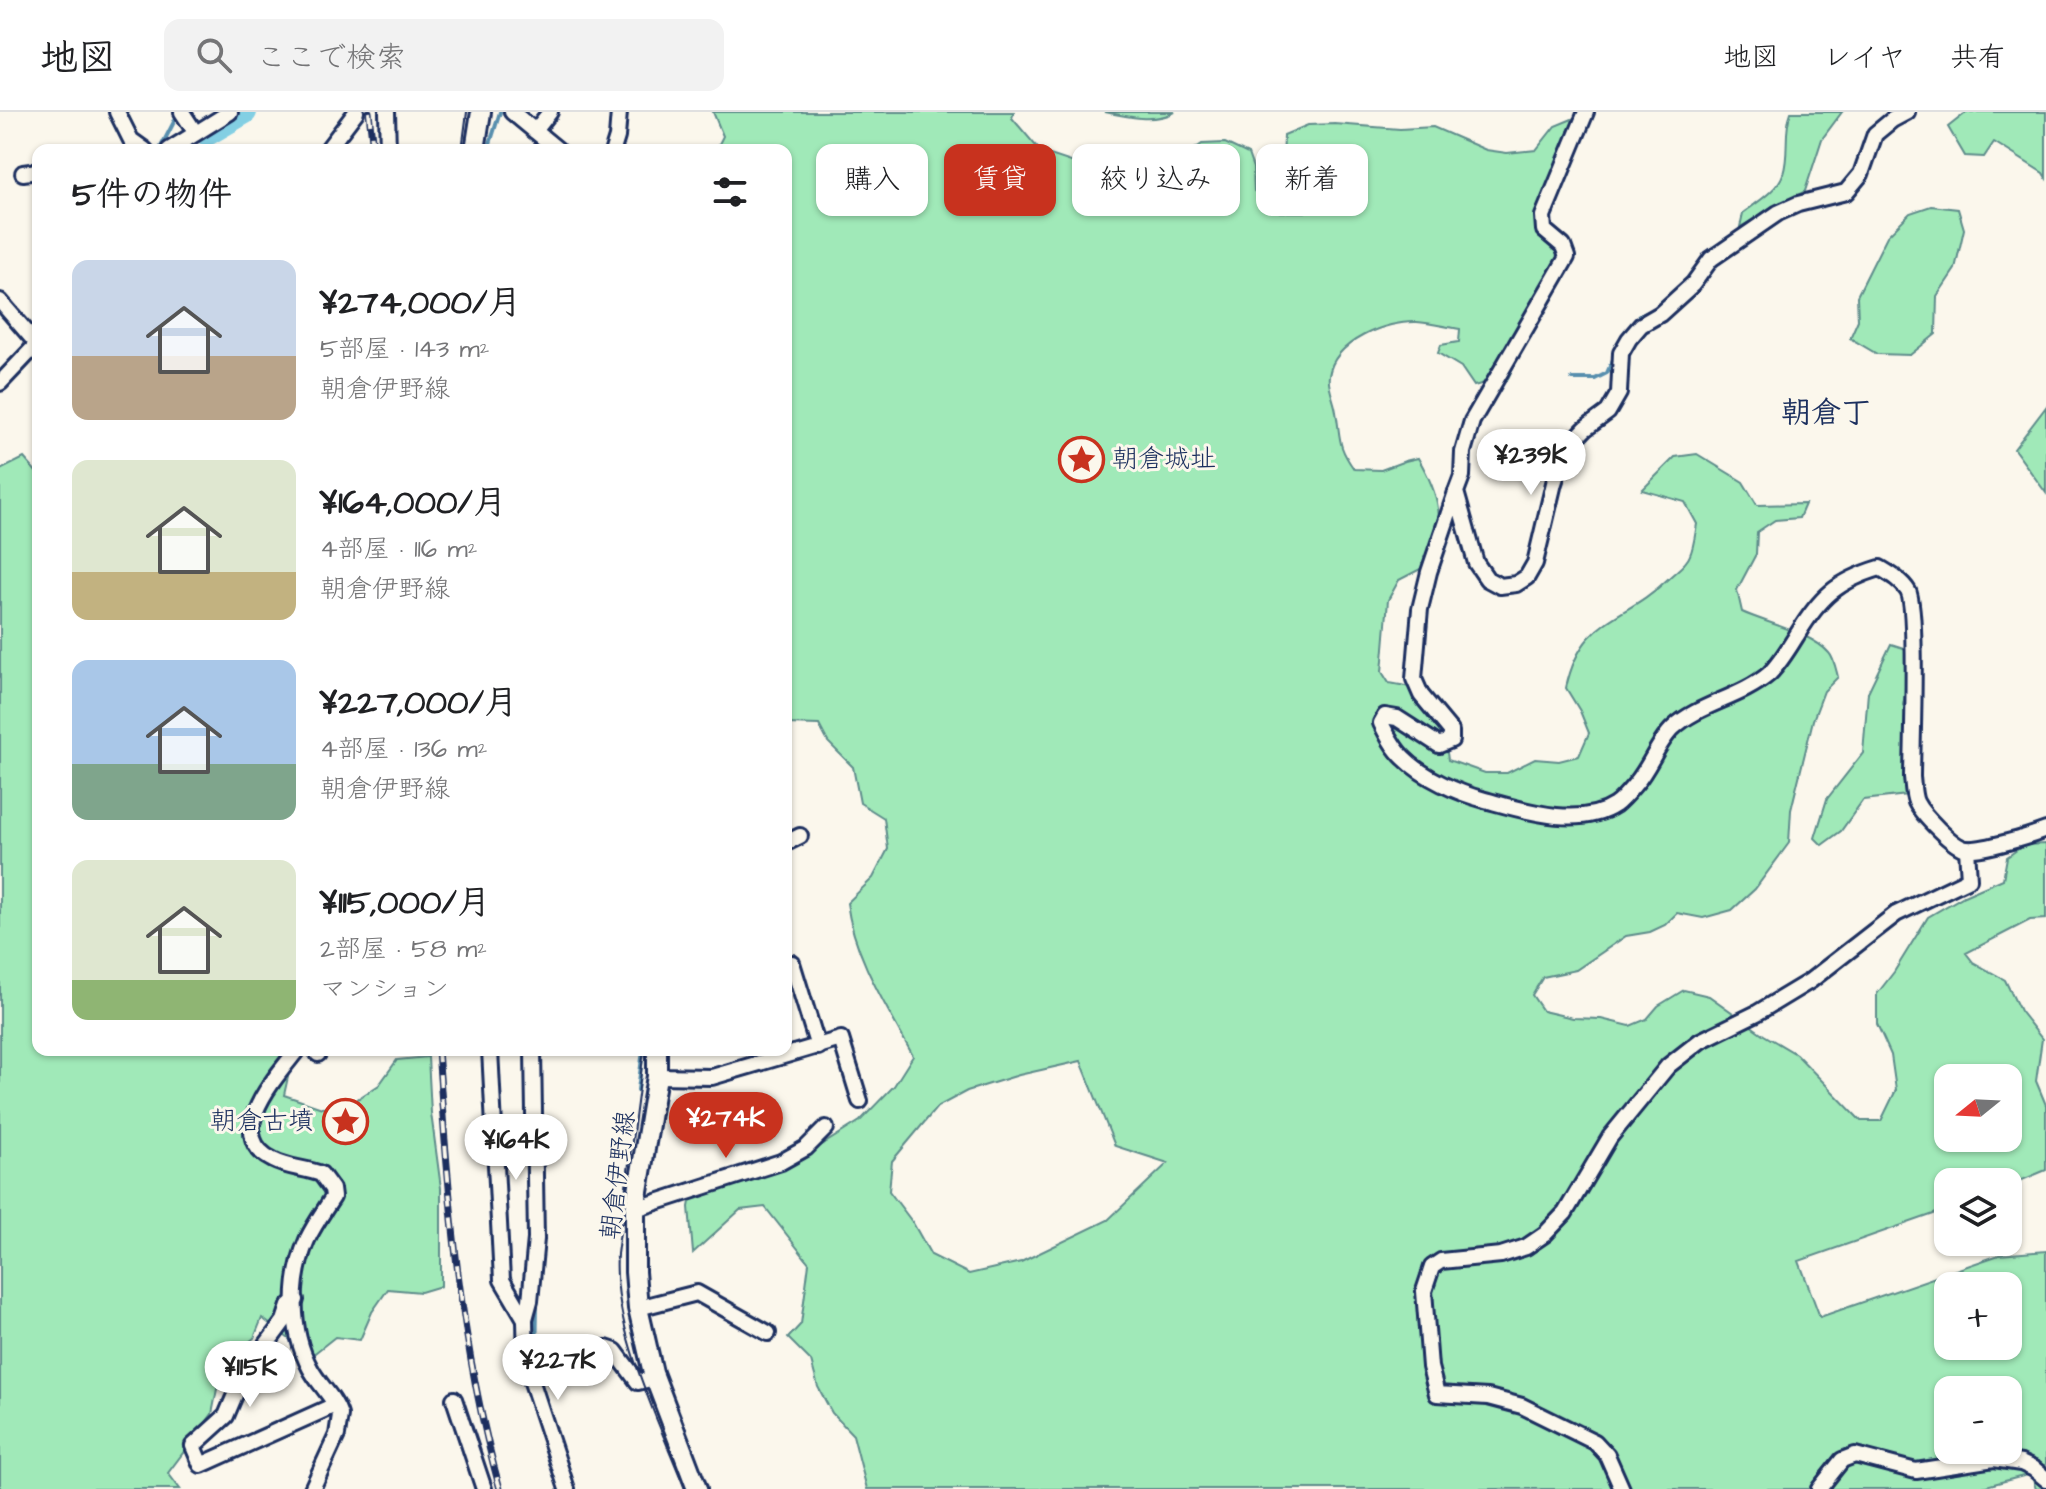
<!DOCTYPE html>
<html lang="ja">
<meta charset="utf-8">
<style>
:root{--surface:#fff;--page:#f2f2f2;--text:#202124;--muted:#757577;--line:#e0e0e0;--accent:#c8321e}
body{margin:0;font-family:"Architects Daughter","Klee One",sans-serif;background:var(--page);color:var(--text);height:100vh;display:flex;flex-direction:column;font-size:30px;white-space:nowrap}
*{box-sizing:border-box;margin:0}
p{font-size:26px;color:var(--muted)}
.icon{flex:none;width:44px;height:44px;fill:none;stroke:currentColor;stroke-width:2;stroke-linecap:round;stroke-linejoin:round}
.map{position:relative;flex:1;overflow:hidden}
.side{position:absolute;left:32px;top:32px;width:760px;height:912px;display:flex;flex-direction:column;background:var(--surface);border-radius:16px;box-shadow:0 2px 6px #0004}
.side>*{flex:none}
.guide{position:absolute;left:816px;top:32px;width:760px;height:72px;display:flex;gap:16px}
.needle{width:52px;rotate:252deg}
.controls{position:absolute;left:1934px;top:952px;display:grid;gap:16px}
.controls a{display:grid;place-items:center;width:88px;height:88px;border-radius:16px;background:var(--surface);box-shadow:0 2px 6px #0004;font-size:40px}
.price{position:absolute;translate:-50% -68px;padding:0 18px;border-radius:28px;background:#fff;color:#222;font-size:26px;line-height:52px;filter:drop-shadow(0 2px 4px #0008)}
.price::after{content:'';position:absolute;left:50%;top:48px;width:24px;height:18px;margin-left:-12px;background:inherit;clip-path:polygon(0 0,100% 0,50% 100%)}
.price.selected{background:var(--accent);color:#fff}
ul{padding:0;list-style:none}
li{display:flex;align-items:center;gap:24px;height:200px;padding:0 40px}
li span{display:grid;place-items:center;flex:none;width:224px;height:160px;border-radius:16px;color:#555}
li>.icon{margin-inline-start:auto}
span .icon{width:96px;height:96px;fill:#fffc;stroke-width:1}
li b{font-size:34px}
h2{display:flex;justify-content:space-between;align-items:center;height:96px;padding:0 40px;font-size:34px}
.tag{padding:0 28px;border-radius:16px;background:var(--surface);box-shadow:0 2px 6px #0004;font-size:28px;line-height:72px}
.tag.selected{background:var(--accent);color:#fff}
header{display:flex;align-items:center;gap:48px;box-sizing:border-box;height:112px;padding:0 40px;background:var(--surface);border-bottom:2px solid var(--line)}
header strong{font-size:38px}
nav{display:flex;gap:44px;margin-inline-start:auto;font-size:28px}
.search{width:560px;height:72px;background:var(--page);display:flex;align-items:center;gap:20px;box-sizing:border-box;padding:0 28px;border-radius:16px;color:var(--muted);font-size:30px}
.map>svg:first-child{display:block}
.green{fill:#a0e9b8;stroke:#5e8c8b;stroke-width:2;fill-rule:evenodd}
.lines{fill:none;stroke-linecap:round;stroke-linejoin:round}
.stream{stroke:#598fae;stroke-width:4}
.river{stroke:#83cfe3;stroke-width:24}
.minor-casing{stroke:#1b2f5e;stroke-width:20}
.major-casing{stroke:#1b2f5e;stroke-width:24}
.minor{stroke:#fbf7ec;stroke-width:14}
.major{stroke:#fbf7ec;stroke-width:18}
.tram{stroke:#1b2f5e;stroke-width:2}
.rail-casing{stroke:#1b2f5e;stroke-width:7}
.rail{stroke:#fbf7ec;stroke-width:4;stroke-dasharray:12;stroke-linecap:butt}
.labels{text-anchor:middle;dominant-baseline:central;stroke-width:6;stroke-linejoin:round;paint-order:stroke}
.poi-label{font-size:26px;fill:#1b2f5e;stroke:#fbf7ec;text-anchor:start}
.street-label{font-size:26px;fill:#1b2f5e;stroke:#fbf7ec}
.quarter-label{font-size:30px;font-weight:bold;fill:#1b2f5e;stroke:#fbf7ec}
</style>
<header>
<strong>地図</strong>
<div class="search"><svg class="icon" aria-label="search" viewBox="0 0 24 24"><circle cx="10" cy="10" r="6"/><path d="M15 15l6 6"/></svg>ここで検索</div>
<nav><a>地図</a><a>レイヤ</a><a>共有</a></nav>
</header>
<div class="map">
<svg width="2046" height="1377" viewBox="0 0 2046 1377">
<rect width="100%" height="100%" fill="#fbf7ec"/>
<filter id="ink" filterUnits="userSpaceOnUse"><feTurbulence type="fractalNoise" baseFrequency=".0125" numOctaves="2"/><feDisplacementMap in="SourceGraphic" scale="16" xChannelSelector="R" yChannelSelector="G"/><feConvolveMatrix kernelMatrix="1 2 1 2 8 2 1 2 1" color-interpolation-filters="sRGB"/></filter>
<g filter="url(#ink)">
<g class="green">
<path d="M 713,0 L 1014,0 L 1012,6 L 1041,40 L 1086,55 L 1108,55 L 1138,60 L 1161,60 L 1202,32 L 1225,31 L 1248,42 L 1253,56 L 1254,79 L 1280,100 L 1305,100 L 1313,83 L 1283,53 L 1284,23 L 1308,13 L 1335,12 L 1400,17 L 1433,15 L 1486,38 L 1507,41 L 1536,38 L 1555,14 L 1577,5 L 1568,19 L 1574,37 L 1540,122 L 1556,137 L 1559,155 L 1555,183 L 1539,202 L 1527,223 L 1507,269 L 1491,269 L 1474,274 L 1461,255 L 1438,241 L 1441,233 L 1459,230 L 1460,217 C 1446,215 1431,211 1417,210 C 1386,209 1334,229 1329,264 C 1327,274 1335,290 1336,300 C 1341,328 1337,333 1354,357 L 1381,358 L 1405,349 L 1418,346 C 1440,383 1445,410 1432,451 L 1399,468 L 1388,488 L 1382,560 L 1389,571 C 1395,572 1403,573 1408,575 C 1432,588 1446,623 1448,648 L 1485,661 L 1507,661 L 1535,647 L 1559,649 L 1579,644 L 1589,621 L 1580,599 L 1566,576 C 1582,503 1623,511 1669,466 C 1676,459 1687,452 1690,443 C 1694,434 1695,422 1697,412 L 1685,390 L 1642,378 L 1675,345 L 1697,342 L 1743,370 L 1757,393 L 1805,392 L 1799,406 L 1775,408 L 1757,420 L 1756,442 L 1737,478 L 1742,500 C 1766,511 1812,521 1829,541 C 1834,546 1836,558 1838,565 L 1824,579 L 1813,608 L 1791,698 L 1789,731 L 1755,777 L 1732,798 L 1703,806 L 1677,801 L 1665,813 L 1650,820 L 1626,824 L 1576,858 L 1543,865 L 1532,883 L 1543,899 L 1573,906 L 1601,907 L 1630,914 L 1647,907 L 1658,894 L 1684,878 L 1709,884 L 1764,923 L 1796,942 L 1861,1009 L 1881,1009 L 1896,978 L 1891,943 L 1877,912 L 1877,882 L 1894,860 L 1928,805 L 1964,784 L 2003,767 L 2007,745 L 2024,733 L 2046,732 L 2046,807 L 2030,808 L 1966,841 L 1973,850 L 2005,868 L 2020,899 L 2042,927 L 2036,969 L 2046,993 L 2046,1058 L 2008,1074 L 2008,1070 L 1948,1070 L 1948,1097 L 1799,1149 L 1820,1205 L 1999,1143 L 2046,1139 L 2046,1377 L 2036,1377 L 2031,1362 L 1975,1377 L 867,1377 L 853,1323 L 832,1301 L 818,1275 L 811,1249 L 788,1226 L 801,1212 L 809,1151 L 765,1095 L 740,1098 L 693,1141 L 689,1095 L 693,1074 L 801,1046 L 860,1009 L 894,974 L 913,944 C 888,897 854,845 847,791 L 873,766 L 888,737 L 884,706 L 860,691 L 853,655 L 828,630 L 819,613 L 786,612 L 786,38 L 716,38 L 723,24 ZM 1081,949 L 1115,1034 L 1168,1051 L 1108,1108 L 1021,1150 L 969,1162 L 931,1143 L 913,1111 L 889,1079 L 892,1049 L 937,995 L 967,979 L 1019,963 ZM 1948,966 L 2008,966 L 2008,1026 L 1948,1026 ZM 1948,1174 L 2008,1174 L 2008,1234 L 1948,1234 ZM 1948,1278 L 2008,1278 L 2008,1338 L 1948,1338 Z"/>
<path d="M 1105,0 L 1175,0 C 1155,11 1127,5 1105,0 Z"/>
<path d="M 1791,0 L 1842,0 L 1822,27 L 1805,79 L 1740,115 L 1743,101 C 1756,91 1778,78 1783,62 C 1790,42 1783,20 1791,0 Z"/>
<polygon points="1967,0 2046,0 2046,66 2043,61 1994,30 1984,45 1965,44 1948,15"/>
<polygon points="1931,94 1958,97 1964,117 1955,157 1937,184 1936,222 1910,243 1877,242 1850,226 1858,208 1857,184 1887,124 1910,101"/>
<polygon points="2046,295 2046,381 2014,337"/>
<polygon points="24,346 38,362 38,938 294,938 284,983 322,996 348,993 379,973 397,948 428,945 431,1001 441,1076 441,1174 421,1180 388,1177 372,1200 360,1228 335,1225 311,1244 262,1206 254,1226 222,1252 212,1302 168,1361 180,1377 0,1377 0,358"/>
<polygon points="1891,532 1913,539 1903,593 1921,622 1909,659 1907,683 1863,688 1841,719 1822,733 1815,726 1827,687 1863,641 1868,580"/>
</g>
<g class="lines">
<g class="stream">
<polyline points="161,35 177,4"/>
<polyline points="488,38 500,0"/>
<polyline points="1634,210 1639,204 1657,196"/>
<polyline points="1572,267 1595,267 1607,261 1614,245"/>
<polyline points="638,978 643,938"/>
<polyline points="536,1257 537,1189"/>
</g>
<polyline class="river" points="207,22 245,0"/>
<defs>
<g id="minor">
<polyline points="117,0 131,28 145,38"/>
<polyline points="182,0 195,20"/>
<polyline points="387,0 388,38"/>
<polyline points="512,0 558,38"/>
<polyline points="1586,0 1543,104 1544,118 1563,134 1567,145 1472,309 1463,340 1462,364 1456,380 1476,451 1487,467 1500,474 1516,472 1527,465 1535,451 1554,371 1565,338 1585,317 1608,300 1619,281 1621,241 1629,227 1641,213 1660,202 1693,172 1711,147 1778,101 1798,92 1846,80 1861,62 1875,22 1892,8 1907,0"/>
<polyline points="535,19 550,0"/>
<polyline points="169,38 230,0"/>
<polyline points="327,38 356,0"/>
<polyline points="613,38 617,25 619,0"/>
<polyline points="23,61 38,59"/>
<polyline points="0,189 37,232"/>
<polyline points="0,271 38,231"/>
<path d="M 1456,380 L 1429,460 L 1420,497 L 1414,567 L 1421,583 L 1451,619 L 1451,628 L 1439,633 L 1397,606 L 1385,604 L 1381,611 C 1387,623 1394,637 1404,646 C 1424,666 1458,681 1485,688 C 1522,698 1579,717 1615,693 C 1622,688 1630,678 1636,671 C 1650,655 1658,630 1673,616 C 1698,592 1741,586 1769,562 C 1780,551 1789,536 1797,523 C 1820,485 1837,469 1880,456 C 1890,462 1901,468 1908,479 C 1918,497 1912,636 1912,665 C 1913,673 1913,683 1916,690 C 1922,702 1953,735 1966,737 C 1982,739 2030,724 2046,718"/>
<polyline points="786,731 800,724"/>
<polyline points="792,851 818,935"/>
<path d="M 297,938 C 277,964 222,1023 273,1048 C 288,1056 306,1056 321,1062 L 332,1077 L 333,1085 C 324,1099 314,1113 307,1128 C 290,1167 290,1218 310,1256 C 318,1272 335,1286 340,1303 L 337,1323 L 312,1377"/>
<polyline points="490,938 502,1168 525,1207"/>
<polyline points="533,938 536,1127 530,1189 525,1207 526,1252 567,1377"/>
<polyline points="318,942 318,938"/>
<polyline points="657,964 712,965 841,927 860,989"/>
<polyline points="635,1097 781,1050 806,1036 826,1016"/>
<polyline points="296,1188 289,1194 284,1209 243,1264 226,1304 193,1334 201,1353 335,1293"/>
<polyline points="638,1196 697,1181 768,1221"/>
<polyline points="529,1264 606,1236 615,1239 638,1270 655,1266"/>
<polyline points="454,1287 484,1377"/>
<polyline points="1622,1377 1607,1343 1595,1330 1522,1294 1488,1285 1437,1282 1430,1255 1424,1179 1432,1155 1441,1149 1501,1143 1526,1135 1545,1122 1565,1101 1610,1025 1668,954 1700,929 1757,901 1810,869 1896,802 1969,767 1967,737"/>
<polyline points="1819,1377 1842,1348 1855,1343 1916,1359 1994,1347 2021,1351 2034,1357 2046,1367"/>
</g>
<g id="major">
<polyline points="475,38 481,0"/>
<polyline points="657,938 657,964 635,1097 635,1160 638,1196 653,1261 697,1377"/>
</g>
</defs>
<use href="#minor" class="minor-casing"/>
<use href="#major" class="major-casing"/>
<use href="#minor" class="minor"/>
<use href="#major" class="major"/>
<g class="tram">
<polyline points="462,38 467,0"/>
<path d="M 644,938 L 617,1142 C 612,1216 658,1308 685,1377"/>
</g>
<defs>
<g id="rail">
<polyline points="369,0 373,38"/>
<path d="M 438,938 C 449,1089 459,1231 500,1377"/>
</g>
</defs>
<use href="#rail" class="rail-casing"/>
<use href="#rail" class="rail"/>
</g>
</g>
<defs>
<symbol id="sight-ring" viewBox="-11 -11 22 22"><circle r="9.5" fill="#fbf7ec" stroke="#c8321e" stroke-width="1.5"/><path d="M0-6L1.8-2.2L6-1.7L2.9 1.2L3.7 5.4L0 3.3L-3.7 5.4L-2.9 1.2L-6-1.7L-1.8-2.2Z" fill="#c8321e"/></symbol>
</defs>
<g fill-rule="evenodd">
<use href="#sight-ring" x="1056" y="322" width="51" height="51"/>
<use href="#sight-ring" x="320" y="984" width="51" height="51"/>
</g>
<g class="labels">
<g class="poi-label">
<text x="1112" y="347">朝倉城址</text>
<text x="314" y="1009" text-anchor="end">朝倉古墳</text>
</g>
<g class="street-label">
<text transform="translate(618 1063) rotate(-83)">朝倉伊野線</text>
</g>
<g class="quarter-label">
<text x="1826" y="301">朝倉丁</text>
</g>
</g>
</svg>
<div class="controls">
<a><svg class="needle" viewBox="-14 -14 28 28"><path d="M0-13l5 13h-10z" fill="#e53935"/><path d="M0 13l5-13h-10z" fill="#757577"/></svg></a>
<a><svg class="icon" aria-label="layers" viewBox="0 0 24 24"><path d="M12 4l9 5-9 5-9-5zM3 14l9 5 9-5"/></svg></a>
<a>+</a>
<a>−</a>
</div>
<b class="price" style="left:1531px;top:385px">¥239K</b>
<b class="price selected" style="left:726px;top:1048px">¥274K</b>
<b class="price" style="left:516px;top:1070px">¥164K</b>
<b class="price" style="left:558px;top:1290px">¥227K</b>
<b class="price" style="left:250px;top:1297px">¥115K</b>
<div class="guide">
<a class="tag">購入</a>
<a class="tag selected">賃貸</a>
<a class="tag">絞り込み</a>
<a class="tag">新着</a>
</div>
<section class="side">
<h2>5件の物件<svg class="icon" aria-label="filters" viewBox="0 0 24 24"><path d="M4 7h16M4 17h16"/><circle cx="9" cy="7" r="2"/><circle cx="15" cy="17" r="2"/></svg></h2>
<ul>
<li><span style="background:linear-gradient(#c9d6e8 60%,#b9a48a 0)"><svg class="icon" aria-label="home" viewBox="0 0 24 24"><path d="M3 11l9-7 9 7M6 9v11h12V9"/></svg></span><div><b>¥274,000/月</b><p>5部屋 · 143 m²</p><p>朝倉伊野線</p></div></li>
<li><span style="background:linear-gradient(#dfe7d0 70%,#c2b280 0)"><svg class="icon" aria-label="home" viewBox="0 0 24 24"><path d="M3 11l9-7 9 7M6 9v11h12V9"/></svg></span><div><b>¥164,000/月</b><p>4部屋 · 116 m²</p><p>朝倉伊野線</p></div></li>
<li><span style="background:linear-gradient(#a9c7e8 65%,#7fa58c 0)"><svg class="icon" aria-label="home" viewBox="0 0 24 24"><path d="M3 11l9-7 9 7M6 9v11h12V9"/></svg></span><div><b>¥227,000/月</b><p>4部屋 · 136 m²</p><p>朝倉伊野線</p></div></li>
<li><span style="background:linear-gradient(#dfe7d0 75%,#8fb573 0)"><svg class="icon" aria-label="home" viewBox="0 0 24 24"><path d="M3 11l9-7 9 7M6 9v11h12V9"/></svg></span><div><b>¥115,000/月</b><p>2部屋 · 58 m²</p><p>マンション</p></div></li>
</ul>
</section>
</div>
